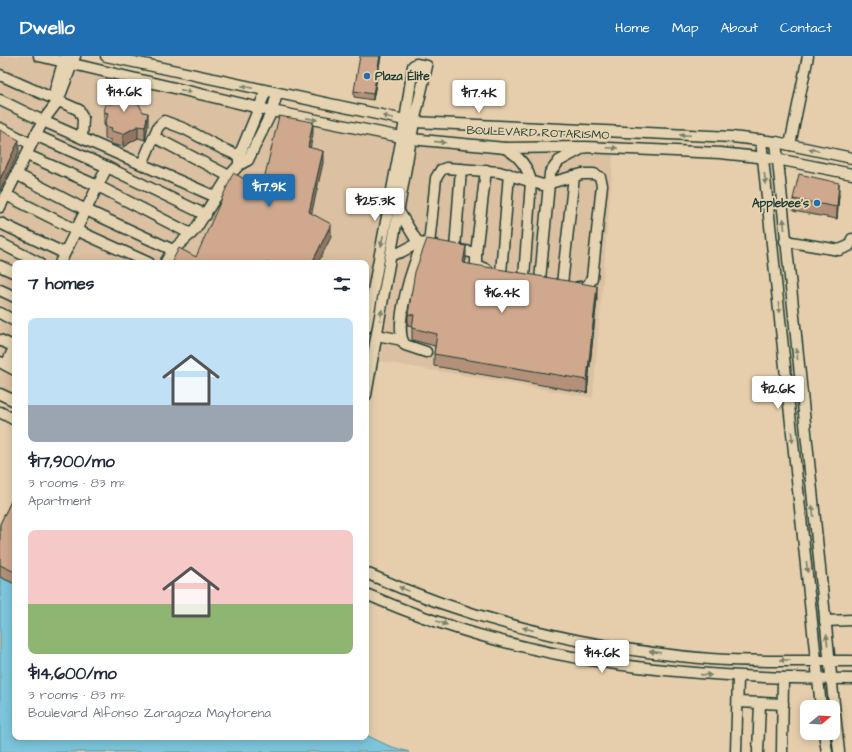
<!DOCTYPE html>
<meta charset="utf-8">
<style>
:root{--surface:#fff;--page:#f6f6f7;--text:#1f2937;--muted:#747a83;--accent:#1f6fb2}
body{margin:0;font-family:"Architects Daughter",sans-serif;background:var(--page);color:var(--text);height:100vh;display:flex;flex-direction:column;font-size:15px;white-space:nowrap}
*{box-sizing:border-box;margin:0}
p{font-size:13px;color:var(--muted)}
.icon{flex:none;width:22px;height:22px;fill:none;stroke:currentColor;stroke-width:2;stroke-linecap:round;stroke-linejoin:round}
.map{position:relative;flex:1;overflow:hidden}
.sheet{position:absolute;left:12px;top:204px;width:357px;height:480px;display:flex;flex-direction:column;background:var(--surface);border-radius:8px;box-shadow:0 2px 10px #0003}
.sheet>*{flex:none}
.needle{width:26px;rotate:72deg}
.tools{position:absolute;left:800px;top:644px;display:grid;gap:8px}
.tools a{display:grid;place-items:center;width:40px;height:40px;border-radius:8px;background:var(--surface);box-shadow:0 2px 10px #0003;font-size:20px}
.price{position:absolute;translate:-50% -34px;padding:0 9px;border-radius:4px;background:#fff;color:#222;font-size:13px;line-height:26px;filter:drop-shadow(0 1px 2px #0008)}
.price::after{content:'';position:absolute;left:50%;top:24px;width:12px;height:9px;margin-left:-6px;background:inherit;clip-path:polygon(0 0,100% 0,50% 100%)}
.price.selected{background:var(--accent);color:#fff}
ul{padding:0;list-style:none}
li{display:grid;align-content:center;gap:8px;height:212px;padding:0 16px}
li span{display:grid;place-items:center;height:124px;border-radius:8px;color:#555}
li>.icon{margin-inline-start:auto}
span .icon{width:72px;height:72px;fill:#fffc;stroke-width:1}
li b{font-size:17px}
h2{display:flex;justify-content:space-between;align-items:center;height:48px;padding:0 16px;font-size:17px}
header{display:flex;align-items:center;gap:24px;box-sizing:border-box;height:56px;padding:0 20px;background:var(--accent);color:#fff}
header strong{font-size:19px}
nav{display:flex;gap:22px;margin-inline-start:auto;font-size:14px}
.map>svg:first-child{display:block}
.built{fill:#dbc0a2}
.water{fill:#7bc5db;stroke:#568f98}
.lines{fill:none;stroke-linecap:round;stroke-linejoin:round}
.minor-casing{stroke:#1f3d34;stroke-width:13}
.minor{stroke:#e5d3b1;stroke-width:10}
.wall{fill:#b2907a;stroke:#1f3d34}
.shaded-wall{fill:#917663;stroke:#1f3d34}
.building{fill:#cfa88e;stroke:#1f3d34}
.oneway{fill:#78806c}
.poi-dot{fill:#1f6fb2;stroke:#e5d3b1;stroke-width:1.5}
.labels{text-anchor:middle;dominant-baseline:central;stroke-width:4;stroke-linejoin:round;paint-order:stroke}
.poi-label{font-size:12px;font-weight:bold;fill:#1f3d34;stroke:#e5d3b1;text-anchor:start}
.street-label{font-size:12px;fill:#1f3d34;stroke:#e5d3b1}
</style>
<header>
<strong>Dwello</strong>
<nav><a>Home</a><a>Map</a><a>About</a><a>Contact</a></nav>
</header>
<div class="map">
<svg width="852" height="696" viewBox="0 0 852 696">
<rect width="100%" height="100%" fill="#e6cead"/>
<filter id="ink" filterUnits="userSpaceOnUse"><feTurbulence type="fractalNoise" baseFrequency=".025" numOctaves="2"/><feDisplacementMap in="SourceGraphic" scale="8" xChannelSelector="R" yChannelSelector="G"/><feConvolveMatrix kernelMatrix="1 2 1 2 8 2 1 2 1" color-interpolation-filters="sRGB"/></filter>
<g filter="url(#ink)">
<polygon class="built" points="0,0 62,0 411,83 614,92 593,342 366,303 366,207 15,207 15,341 0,334"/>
<polygon class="water" points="0,510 15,517 15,681 366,681 366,679 389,690 409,696 0,696"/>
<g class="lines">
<defs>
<g id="minor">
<polyline points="39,0 272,55 411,83 505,92 585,91 720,97 777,103 852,118"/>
<polyline points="106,0 414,66 732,81 776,86 852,102"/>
<polyline points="0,19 79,54 83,63 82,81"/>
<polyline points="55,34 65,0"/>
<polyline points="0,44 43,65 216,141"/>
<polyline points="0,72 31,88"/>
<polyline points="35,79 107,111"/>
<polyline points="154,81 229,120"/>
<polyline points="761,84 821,651"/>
<polyline points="776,86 839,696"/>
<polyline points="790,89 808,0"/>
<path d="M 505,92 C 519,100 528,111 531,126 L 524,221"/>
<polyline points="27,99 98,130 191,178"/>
<polyline points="239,107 239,100 266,35"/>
<polyline points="142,108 158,71 164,65 185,73 223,93 248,104"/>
<polyline points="16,118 86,154 173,194"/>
<polyline points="6,139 76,174 149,207"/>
<polyline points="0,151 43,65 58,45 75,0"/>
<polyline points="398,154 418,187"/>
<polyline points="0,167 64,197"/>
<polyline points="785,185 839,194 849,190 852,183"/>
<polyline points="0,187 39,207"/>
<path d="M 423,188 C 413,206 392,272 405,289 L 426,296"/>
<polyline points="429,188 436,122 441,114 446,112 499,116 543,129 582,118 594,118 600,121 602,129 592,222 587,231 578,231"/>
<polyline points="454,193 476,197 486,114"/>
<polyline points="455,193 461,113"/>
<polyline points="476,197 476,209 488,214"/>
<polyline points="391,199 401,196 418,187 435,189"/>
<polyline points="60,207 107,111 206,159"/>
<polyline points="165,207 173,194 195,174 229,120 239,109 248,104 272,55 277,38"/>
<polyline points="0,210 15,217"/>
<polyline points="501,217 509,118"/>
<polyline points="540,224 550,117 559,105 583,92"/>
<polyline points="562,228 574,120"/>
<polyline points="0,234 15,241"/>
<polyline points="0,257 15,265"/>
<polyline points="366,272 405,65 413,10 416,8 427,10 414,66 366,339"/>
<polyline points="377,279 402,284"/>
<polyline points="0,284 15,291"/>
<polyline points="0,306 15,314"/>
<polyline points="6,309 15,290"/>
<polyline points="0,338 15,345"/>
<polyline points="0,356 15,364"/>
<path d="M 366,517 C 474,566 592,593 710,603 C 757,606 805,605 852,605"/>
<path d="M 366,538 C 524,608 681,622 852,623"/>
<polyline points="825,565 852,564"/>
<polyline points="738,646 783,648"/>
<polyline points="824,677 827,696"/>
<polyline points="736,696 738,621"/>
<polyline points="758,696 760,647"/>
<polyline points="782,696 783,622"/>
</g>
</defs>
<use href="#minor" class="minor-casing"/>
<use href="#minor" class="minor"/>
</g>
<g class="wall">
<polygon points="381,0 373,44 354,41 354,35"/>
<polygon points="104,56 148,69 145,84 138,82 123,91 111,88 111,84 105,83 105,69 104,69"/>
<polygon points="839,139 837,163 793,155 793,143"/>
<polygon points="466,203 465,208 597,242 587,337 434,310 434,298 435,290 412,284 412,271 408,270 408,258"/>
<polygon points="15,437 15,528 0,521 0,468"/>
</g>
<g class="shaded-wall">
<polygon points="380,0 381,0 373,44 373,38"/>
<polygon points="148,57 148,69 145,84 145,71"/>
<polygon points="313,66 313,78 308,104 308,91"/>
<polygon points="138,70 138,82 123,91 123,78"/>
<polygon points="19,84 19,96 0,135 0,123"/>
<polygon points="323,95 323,107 309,169 309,156"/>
<polygon points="839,127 839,139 837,163 837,151"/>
<polygon points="331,168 331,181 318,207 312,207"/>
<polygon points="466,190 466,203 463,220 463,207"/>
<polygon points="597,230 597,242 587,337 587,324"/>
</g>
<g class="building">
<polygon points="360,0 380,0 373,38 354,35"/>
<polygon points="114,34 134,39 143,56 148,57 145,71 138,70 123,78 111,75 112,72 105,70 108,57 104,56 106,47 111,48"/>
<polygon points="279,60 313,66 308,91 323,95 309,156 331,168 312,207 171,207 179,192 196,201 233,117 262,132"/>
<polygon points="0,74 19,84 0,123"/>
<polygon points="799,118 839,127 837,151 793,143"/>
<polygon points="427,183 466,190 463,207 597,230 587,324 434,298 437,278 412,272 414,259 408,258 415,216"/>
<polygon points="15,437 15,516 0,509 0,468"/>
</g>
<defs><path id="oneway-solid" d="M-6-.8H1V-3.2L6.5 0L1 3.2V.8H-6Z"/></defs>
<g class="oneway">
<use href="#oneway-solid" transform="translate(247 31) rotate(-168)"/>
<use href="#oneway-solid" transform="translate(186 35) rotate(13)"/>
<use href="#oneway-solid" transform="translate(388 61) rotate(-168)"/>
<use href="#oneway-solid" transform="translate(312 63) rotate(11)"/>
<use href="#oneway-solid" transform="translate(685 79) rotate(-177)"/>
<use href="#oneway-solid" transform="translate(440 86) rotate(5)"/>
<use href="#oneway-solid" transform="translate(612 92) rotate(2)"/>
<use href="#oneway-solid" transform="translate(814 94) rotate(-168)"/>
<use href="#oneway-solid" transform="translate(765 123) rotate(84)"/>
<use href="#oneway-solid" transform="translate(784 168) rotate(-95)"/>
<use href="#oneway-solid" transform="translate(382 185) rotate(101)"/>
<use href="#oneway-solid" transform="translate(779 252) rotate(84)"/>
<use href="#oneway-solid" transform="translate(381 259) rotate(-80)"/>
<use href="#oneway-solid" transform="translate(797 298) rotate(-96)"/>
<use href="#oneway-solid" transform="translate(792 381) rotate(83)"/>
<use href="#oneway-solid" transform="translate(813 455) rotate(-96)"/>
<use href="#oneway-solid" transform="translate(807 511) rotate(84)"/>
<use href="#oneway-solid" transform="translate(404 533) rotate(-158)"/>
<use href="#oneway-solid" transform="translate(442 567) rotate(20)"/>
<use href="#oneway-solid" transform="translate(528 573) rotate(-165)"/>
<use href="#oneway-solid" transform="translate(827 584) rotate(-97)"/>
<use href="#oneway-solid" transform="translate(655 596) rotate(-173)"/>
<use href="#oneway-solid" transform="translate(785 604) rotate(180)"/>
<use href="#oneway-solid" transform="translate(706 619) rotate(4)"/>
</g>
</g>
<g class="poi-dot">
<circle cx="367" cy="20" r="4"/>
<circle cx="817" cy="147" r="4"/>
</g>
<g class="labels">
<g class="poi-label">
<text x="375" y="20">Plaza Élite</text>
<text x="809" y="147" text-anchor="end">Applebee's</text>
</g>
<g class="street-label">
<text transform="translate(538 77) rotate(2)">BOULEVARD ROTARISMO</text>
</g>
</g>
</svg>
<div class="tools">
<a><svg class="needle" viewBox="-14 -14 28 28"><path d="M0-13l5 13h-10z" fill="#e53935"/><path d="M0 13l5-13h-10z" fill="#747a83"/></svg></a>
</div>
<b class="price" style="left:124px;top:57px">$14.6K</b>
<b class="price" style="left:479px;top:58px">$17.4K</b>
<b class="price selected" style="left:269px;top:152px">$17.9K</b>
<b class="price" style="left:375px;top:166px">$25.3K</b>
<b class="price" style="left:502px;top:258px">$16.4K</b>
<b class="price" style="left:778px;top:354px">$12.6K</b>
<b class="price" style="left:602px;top:618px">$14.6K</b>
<section class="sheet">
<h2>7 homes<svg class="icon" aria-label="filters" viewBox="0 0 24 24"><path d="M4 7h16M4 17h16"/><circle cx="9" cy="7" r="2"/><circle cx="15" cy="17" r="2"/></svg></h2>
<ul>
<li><span style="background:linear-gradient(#bfe0f5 70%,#9aa5b1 0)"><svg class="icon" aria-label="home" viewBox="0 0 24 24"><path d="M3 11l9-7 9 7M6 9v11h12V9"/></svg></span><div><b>$17,900/mo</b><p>3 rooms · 83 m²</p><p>Apartment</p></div></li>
<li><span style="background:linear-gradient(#f6c9c9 60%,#8fb573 0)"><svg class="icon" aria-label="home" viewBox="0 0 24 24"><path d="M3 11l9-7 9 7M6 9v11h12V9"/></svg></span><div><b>$14,600/mo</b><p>3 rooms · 83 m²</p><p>Boulevard Alfonso Zaragoza Maytorena</p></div></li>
</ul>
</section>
</div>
